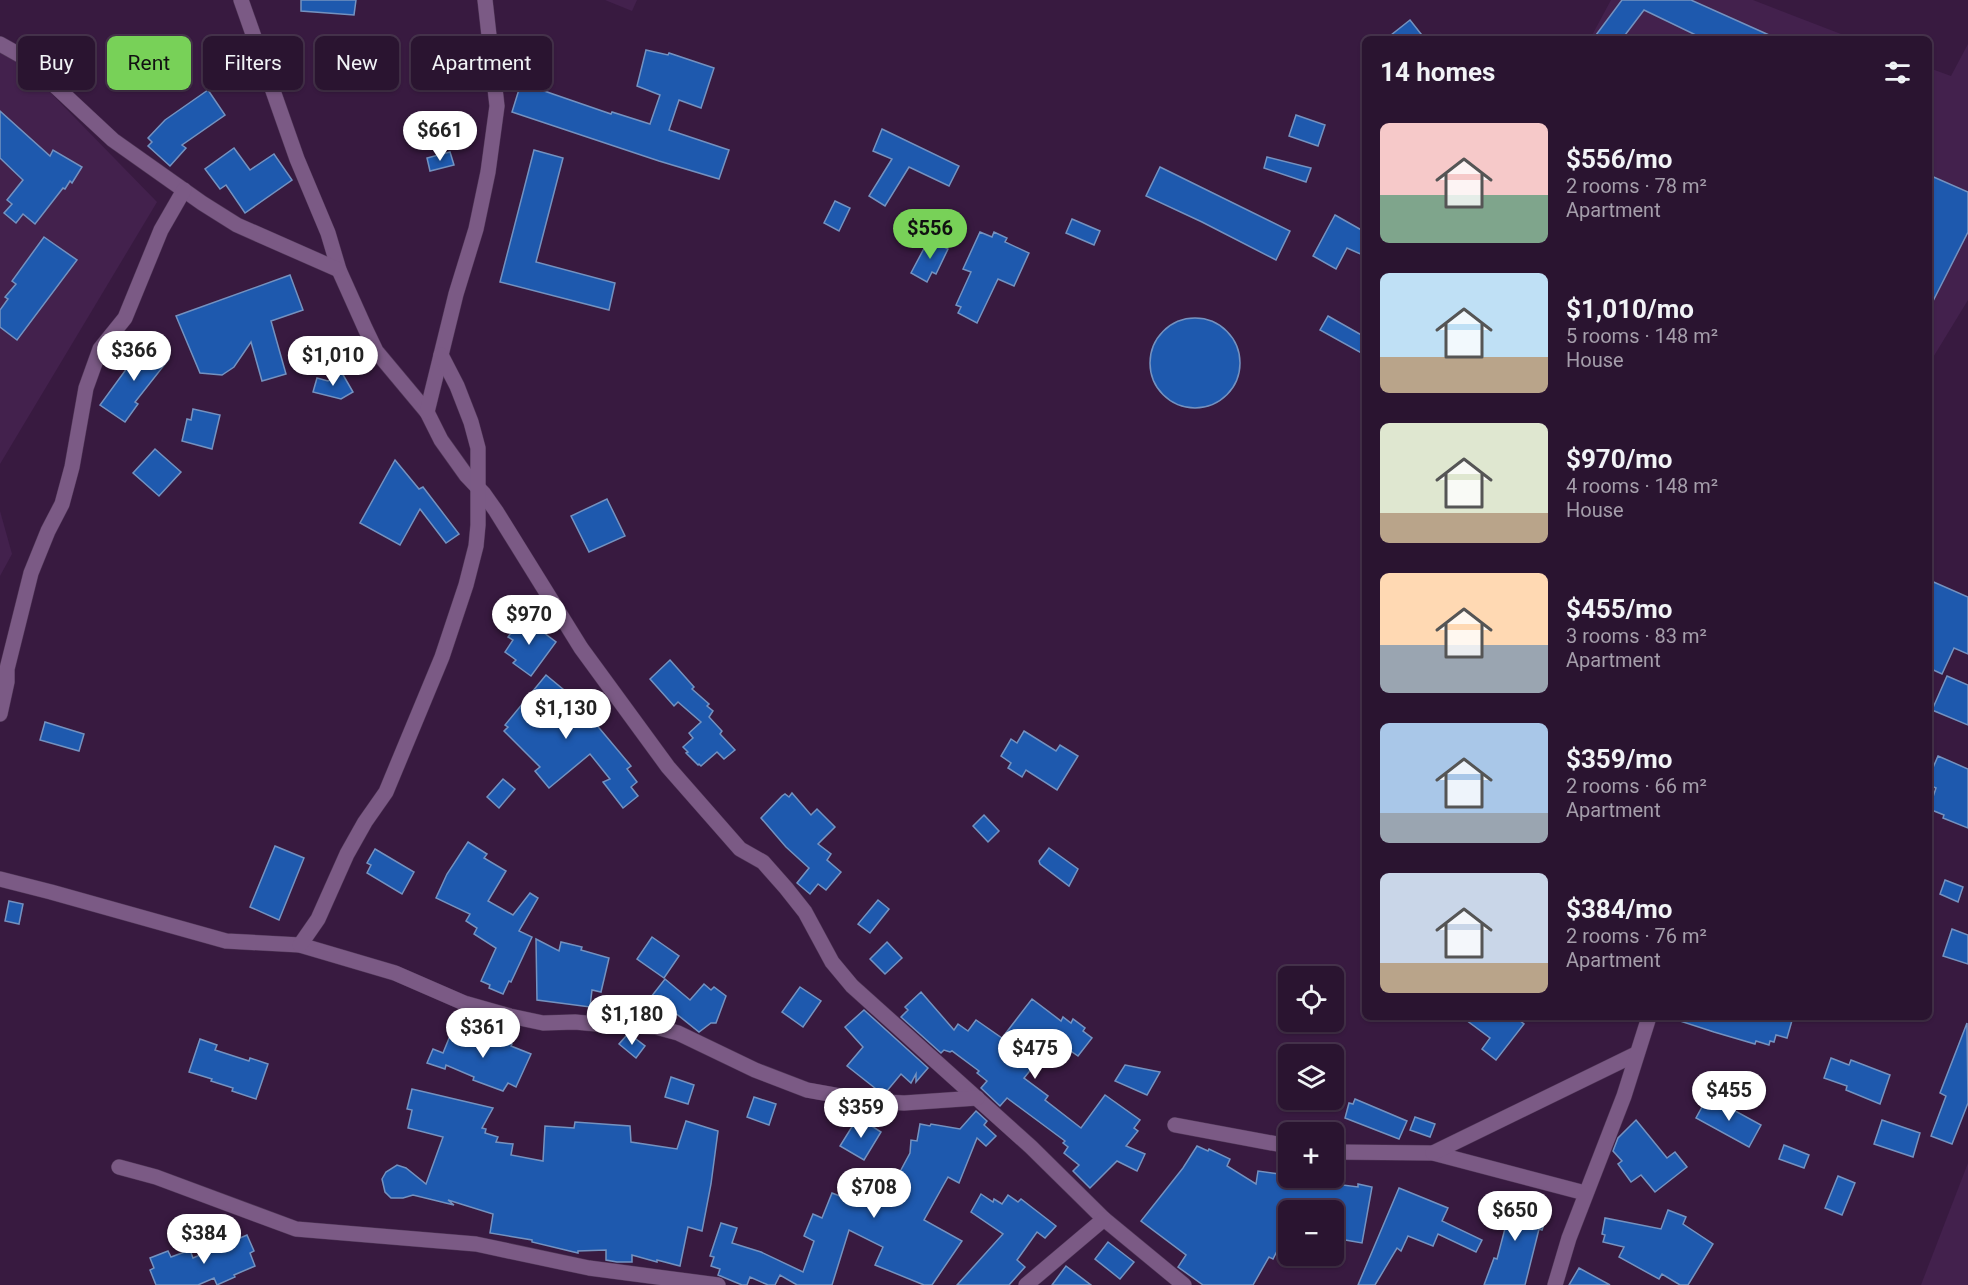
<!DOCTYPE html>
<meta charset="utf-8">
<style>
:root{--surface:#2a1430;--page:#321d38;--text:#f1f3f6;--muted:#a59eab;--line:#46334c;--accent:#78d158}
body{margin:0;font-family:Roboto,sans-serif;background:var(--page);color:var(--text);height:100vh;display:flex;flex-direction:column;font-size:22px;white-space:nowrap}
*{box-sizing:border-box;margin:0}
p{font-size:20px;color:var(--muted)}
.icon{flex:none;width:33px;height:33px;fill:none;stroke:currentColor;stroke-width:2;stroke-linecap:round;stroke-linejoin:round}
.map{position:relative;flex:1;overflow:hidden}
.side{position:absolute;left:1362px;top:36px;width:570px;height:984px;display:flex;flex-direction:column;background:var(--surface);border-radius:9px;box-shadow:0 2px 4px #0004,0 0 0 2px var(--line)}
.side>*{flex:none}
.top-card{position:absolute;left:18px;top:36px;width:570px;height:54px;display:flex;gap:12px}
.fabs{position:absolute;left:1278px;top:966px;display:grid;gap:12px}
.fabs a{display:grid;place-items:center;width:66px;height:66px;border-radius:9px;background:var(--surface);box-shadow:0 2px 4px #0004,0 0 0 2px var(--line);font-size:30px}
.price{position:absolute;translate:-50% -51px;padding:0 14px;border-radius:21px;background:#fff;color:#222;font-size:20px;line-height:39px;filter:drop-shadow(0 2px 3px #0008)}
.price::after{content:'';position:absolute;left:50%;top:36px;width:18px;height:14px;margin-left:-9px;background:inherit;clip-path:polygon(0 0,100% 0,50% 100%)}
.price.active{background:var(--accent);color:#111}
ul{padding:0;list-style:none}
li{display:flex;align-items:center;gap:18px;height:150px;padding:0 18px}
li span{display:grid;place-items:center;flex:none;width:168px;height:120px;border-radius:9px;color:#555}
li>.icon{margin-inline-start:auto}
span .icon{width:72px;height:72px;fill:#fffc;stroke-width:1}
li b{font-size:26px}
h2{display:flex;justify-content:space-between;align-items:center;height:72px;padding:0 18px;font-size:26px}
.tag{padding:0 21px;border-radius:9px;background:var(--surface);box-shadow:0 2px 4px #0004,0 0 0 2px var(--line);font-size:21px;line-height:54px}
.tag.active{background:var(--accent);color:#111}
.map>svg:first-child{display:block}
.built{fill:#43214d}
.building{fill:#1e59ae;stroke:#7492c0;stroke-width:1.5}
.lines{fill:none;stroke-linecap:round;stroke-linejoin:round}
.minor-casing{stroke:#503757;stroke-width:16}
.minor{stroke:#7b5a85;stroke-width:15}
</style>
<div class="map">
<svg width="1968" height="1285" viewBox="0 0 1968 1285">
<rect width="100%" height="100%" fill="#381a40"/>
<g class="built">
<polygon points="605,0 637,0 632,11"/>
<polygon points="1611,0 1753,0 1854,39 1590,39"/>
<polygon points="0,41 157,202 0,464"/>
<polygon points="1968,44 1968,300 1929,364 1929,68 1951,76"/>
<polygon points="0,511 12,554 0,576"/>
<polygon points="1968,1163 1968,1285 1921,1285"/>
</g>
<g class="building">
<polygon points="301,0 356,0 354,15 301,11"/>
<polygon points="1622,0 1691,0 1778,39 1704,39 1644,10 1622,39 1593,39"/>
<polygon points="1410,20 1425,39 1386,39"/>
<polygon points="646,50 668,55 669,53 714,68 701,108 679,100 669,130 729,150 719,179 659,161 512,112 521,83 611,114 612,112 650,124 660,95 637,86"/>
<polygon points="208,90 225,115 182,145 186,148 170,166 148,146 152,142 148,138 165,120"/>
<polygon points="0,111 50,156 53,150 82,167 72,183 70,181 65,189 63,188 35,224 23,214 16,223 4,213 12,204 7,200 23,180 0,158"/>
<polygon points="1296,115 1325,125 1318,146 1289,136"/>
<polygon points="882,129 959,166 949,186 909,167 885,206 869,196 892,159 873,151"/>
<polygon points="234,148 250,170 274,154 292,180 245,213 226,185 220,189 205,169"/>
<polygon points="534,150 563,158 536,262 615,283 609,310 500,282"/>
<polygon points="450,152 454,165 430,171 427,158"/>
<polygon points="1267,157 1311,168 1306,182 1264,168"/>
<polygon points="1160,167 1290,231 1276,260 1202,222 1146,196"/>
<polygon points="1929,175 1968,192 1968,232 1929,309"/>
<polygon points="835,201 850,208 839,231 824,223"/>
<polygon points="1335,215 1365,232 1365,256 1347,248 1336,269 1313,256"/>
<polygon points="1072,219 1100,231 1094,245 1066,233"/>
<polygon points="980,232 992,237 994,232 1007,238 1005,242 1029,253 1014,286 998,279 977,323 958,313 961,307 956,305 971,272 963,269"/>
<polygon points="44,237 77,260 17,340 0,327 0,310 8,299 5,297 16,284 12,281"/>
<polygon points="929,239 948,249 936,274 932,272 927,282 911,273"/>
<polygon points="290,275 303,310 271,321 286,374 262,381 251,342 234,367 222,375 200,373 176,316"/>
<polygon points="1328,316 1365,337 1365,355 1320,330"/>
<circle cx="1195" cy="363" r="45"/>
<polygon points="146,342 169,359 135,402 138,404 125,422 100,405"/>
<polygon points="342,373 353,392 341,399 313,392 317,378 328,381"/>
<polygon points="193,409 220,415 212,449 182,441 187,419 191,420"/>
<polygon points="155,449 181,472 159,496 133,473"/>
<polygon points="395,460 419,489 423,487 459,534 446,543 420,509 400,545 360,523"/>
<polygon points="607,499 625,536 589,552 571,516"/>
<polygon points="1929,580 1968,597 1968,654 1954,648 1942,674 1929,668"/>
<polygon points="523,617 556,642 531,676 513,663 516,660 505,652 513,640 508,637"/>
<polygon points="670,660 694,687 692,689 709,704 707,706 713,711 709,717 722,731 720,734 735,750 724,759 717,752 701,766 699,764 698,765 686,753 688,752 683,747 693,738 689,733 701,722 678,702 674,706 650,679"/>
<polygon points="546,675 570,695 567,700 592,725 595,723 631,766 627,769 637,782 631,787 638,796 623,808 603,782 610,779 590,754 549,788 535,771 540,767 504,731 508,727 505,725"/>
<polygon points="1947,676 1968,685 1968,725 1932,710"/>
<polygon points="45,722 84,734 79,751 40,740"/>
<polygon points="1024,731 1056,751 1060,745 1078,756 1057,790 1026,770 1022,777 1008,768 1011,763 1001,756 1011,739 1017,743"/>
<polygon points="1938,756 1968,769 1968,828 1943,818 1944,815 1929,809 1936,788 1929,785 1929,777"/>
<polygon points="503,779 515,789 499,808 487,797"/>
<polygon points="792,793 811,815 817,809 835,827 818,844 831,854 827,860 841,872 826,890 818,884 810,894 797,883 809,868 786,847 761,818 782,796 785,794 789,797"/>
<polygon points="984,815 999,831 988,842 973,826"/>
<polygon points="468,842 487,854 484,858 506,871 488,901 513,915 530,893 538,898 519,931 532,937 511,982 509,981 503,994 489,988 490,985 481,981 496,948 474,934 477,928 466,921 470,914 436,898 447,874"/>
<polygon points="275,846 304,858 279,920 250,907"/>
<polygon points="1049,848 1078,869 1069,886 1040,864 1039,861"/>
<polygon points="375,849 414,872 402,894 367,873 371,865 367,863"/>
<polygon points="1945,880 1963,887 1958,902 1940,894"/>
<polygon points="878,900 889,909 870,933 858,924"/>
<polygon points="9,901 23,904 19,924 5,921"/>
<polygon points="1952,929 1968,935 1968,964 1943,956"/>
<polygon points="652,937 679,956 664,978 637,959"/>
<polygon points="536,939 559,951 561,942 582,947 581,950 609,958 601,992 592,990 590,1007 537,1000"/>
<polygon points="887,942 902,958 885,974 870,959"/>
<polygon points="665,979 690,1000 704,984 711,990 714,987 726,996 716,1023 711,1023 699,1032 674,1012 669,1018 647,1002"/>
<polygon points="800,987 821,1001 803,1027 782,1012"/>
<polygon points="921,992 954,1030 958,1024 968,1031 976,1020 1002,1038 1032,999 1061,1021 1063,1017 1071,1023 1073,1019 1085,1028 1083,1031 1092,1038 1078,1056 1062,1045 1061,1048 1053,1042 1024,1078 1048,1096 1045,1100 1081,1128 1105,1095 1140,1120 1134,1128 1138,1131 1126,1146 1145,1154 1137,1171 1117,1161 1090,1188 1073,1171 1079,1165 1064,1153 1068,1147 1063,1143 1065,1141 1007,1098 1000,1106 981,1088 987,1081 977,1073 979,1071 952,1051 950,1052 944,1050 941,1053 901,1017 908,1010 905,1007"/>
<polygon points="864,1010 928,1068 916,1082 916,1074 911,1083 901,1074 886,1092 880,1092 847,1066 863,1047 845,1027"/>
<polygon points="1462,1017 1515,1017 1524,1024 1496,1060 1482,1049 1490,1038"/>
<polygon points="1680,1017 1793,1017 1787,1038 1776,1035 1774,1042 1770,1041 1769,1045 1756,1041 1755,1044 1714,1032 1680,1021"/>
<polygon points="1967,1023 1968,1103 1952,1144 1931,1136 1946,1096 1940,1093"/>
<polygon points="478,1030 512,1044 511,1046 531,1054 516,1087 508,1083 503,1091 473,1080 474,1077 446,1065 445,1069 427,1063 433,1049 443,1053 452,1031 474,1039"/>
<polygon points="626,1036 632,1036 645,1046 636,1058 619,1044"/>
<polygon points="200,1039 217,1045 215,1050 249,1061 250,1058 268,1064 256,1099 232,1091 233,1088 211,1081 212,1079 189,1072"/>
<polygon points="1831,1058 1849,1065 1851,1060 1890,1075 1880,1104 1846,1090 1847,1086 1824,1078"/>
<polygon points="1125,1065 1160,1072 1147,1095 1115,1081"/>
<polygon points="671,1077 694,1085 688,1104 665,1097"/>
<polygon points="412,1089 493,1108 482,1128 486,1129 485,1133 498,1137 496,1142 513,1144 511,1155 543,1161 545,1126 574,1128 575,1122 630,1126 631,1142 677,1149 686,1121 718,1131 711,1184 702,1231 688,1227 680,1266 657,1260 657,1262 632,1255 632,1262 617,1262 606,1260 606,1250 578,1251 578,1253 532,1242 532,1240 490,1233 493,1214 448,1200 454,1205 413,1195 403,1198 391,1198 385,1192 382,1179 386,1172 397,1165 406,1168 426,1184 443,1137 408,1128 412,1110 407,1109"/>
<polygon points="1708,1096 1761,1125 1749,1147 1696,1118"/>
<polygon points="754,1097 776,1104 769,1125 747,1117"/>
<polygon points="1355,1099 1407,1121 1399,1139 1345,1118 1349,1103 1353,1104"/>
<polygon points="976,1111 987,1121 984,1125 996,1136 986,1146 977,1138 959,1183 948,1177 924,1220 962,1241 932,1285 924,1285 875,1265 883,1247 849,1230 832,1285 797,1285 780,1275 775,1285 768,1285 750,1277 747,1285 742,1285 718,1275 720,1269 711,1266 714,1257 710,1256 721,1223 737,1228 732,1243 761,1252 803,1272 814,1241 804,1236 813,1214 822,1218 832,1193 866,1206 877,1188 888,1194 910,1153 911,1140 917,1141 920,1124 930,1126 931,1124 960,1129"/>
<polygon points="858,1117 881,1132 864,1160 840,1146"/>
<polygon points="1415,1117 1435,1124 1430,1137 1410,1130"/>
<polygon points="1636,1120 1667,1158 1675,1152 1687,1167 1655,1192 1641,1175 1631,1182 1618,1164 1622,1161 1613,1151 1618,1138"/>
<polygon points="1882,1120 1920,1133 1913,1157 1874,1144"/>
<polygon points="1784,1145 1809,1155 1804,1168 1779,1159"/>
<polygon points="1197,1146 1208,1151 1209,1149 1230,1159 1227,1166 1256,1184 1258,1171 1287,1175 1288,1178 1358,1187 1358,1184 1372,1187 1362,1243 1334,1238 1334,1210 1288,1210 1288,1231 1284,1230 1283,1239 1273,1259 1269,1257 1253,1285 1203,1285 1178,1267 1186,1255 1141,1221 1183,1168"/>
<polygon points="1838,1176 1855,1183 1842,1215 1825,1208"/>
<polygon points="1399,1188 1448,1208 1442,1221 1482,1240 1476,1252 1438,1234 1433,1246 1408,1236 1401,1251 1397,1248 1375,1285 1358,1285"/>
<polygon points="981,1194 993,1202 994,1199 1002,1204 1008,1195 1018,1202 1021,1199 1056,1226 1045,1238 1037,1232 1017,1260 1025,1267 1009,1285 957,1285 1003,1234 971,1212"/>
<polygon points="1489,1200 1518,1209 1521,1203 1530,1207 1531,1204 1549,1210 1542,1230 1539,1229 1525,1285 1484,1285 1494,1258 1497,1259 1507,1221 1482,1219"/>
<polygon points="1668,1210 1686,1217 1683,1224 1713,1244 1688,1285 1680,1285 1662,1274 1659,1279 1619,1257 1624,1247 1603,1242 1605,1235 1602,1234 1605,1218 1661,1229"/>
<polygon points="247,1235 254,1251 250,1253 255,1266 234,1275 235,1277 217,1285 214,1278 198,1285 156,1285 150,1270 154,1268 150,1258 168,1251 171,1257 190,1250 193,1258"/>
<polygon points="1108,1242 1134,1262 1120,1279 1095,1259"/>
<polygon points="1066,1266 1091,1285 1052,1285"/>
<polygon points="1579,1268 1610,1285 1569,1285"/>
</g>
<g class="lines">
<defs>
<g id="minor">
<polyline points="241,0 297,159 328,233 339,270 365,328 376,351 427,412 441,440 466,475 484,494 496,511 581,648 668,767 740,849 763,862 786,888 805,912 832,962 852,986 1031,1147 1104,1219 1184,1285"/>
<polyline points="0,44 25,58 113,140 202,203 237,225 339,270"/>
<polyline points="427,412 456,294 476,229 488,172 497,106 485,0"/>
<polyline points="0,714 7,682 7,669 31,573 48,531 62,504 72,467 86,388 100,349 125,318 161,230 184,190"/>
<polyline points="0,879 51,892 226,941 300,945 395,973 464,1003 510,1016 543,1023 575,1022 607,1025 656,1027 678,1033 755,1070 807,1090 868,1101 904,1103 977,1098"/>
<polyline points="300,945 318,919 347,854 365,822 386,792 442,657 466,585 476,546 478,525 478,448 471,422 457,386 441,355"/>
<polyline points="1175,1125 1288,1146"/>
<polyline points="1334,1152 1433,1153 1585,1193"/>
<polyline points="1433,1153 1636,1054"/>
<polyline points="119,1167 156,1177 296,1229 476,1244 589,1268 718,1285"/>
<polyline points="1026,1285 1104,1219"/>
<polyline points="1555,1285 1569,1238 1624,1096 1649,1017"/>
</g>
</defs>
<use href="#minor" class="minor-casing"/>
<use href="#minor" class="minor"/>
</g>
</svg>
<div class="fabs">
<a><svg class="icon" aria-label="locate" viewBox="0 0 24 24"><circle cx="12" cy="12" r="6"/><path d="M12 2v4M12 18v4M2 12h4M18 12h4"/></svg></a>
<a><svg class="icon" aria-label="layers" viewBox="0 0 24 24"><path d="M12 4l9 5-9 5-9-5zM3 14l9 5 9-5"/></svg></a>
<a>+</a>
<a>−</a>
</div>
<b class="price" style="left:440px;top:162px">$661</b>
<b class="price active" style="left:930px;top:260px">$556</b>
<b class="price" style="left:134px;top:382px">$366</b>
<b class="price" style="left:333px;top:387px">$1,010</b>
<b class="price" style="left:529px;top:646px">$970</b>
<b class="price" style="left:566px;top:740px">$1,130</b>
<b class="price" style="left:632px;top:1046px">$1,180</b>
<b class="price" style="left:483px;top:1059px">$361</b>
<b class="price" style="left:1035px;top:1080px">$475</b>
<b class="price" style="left:1729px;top:1122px">$455</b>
<b class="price" style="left:861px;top:1139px">$359</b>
<b class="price" style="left:874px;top:1219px">$708</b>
<b class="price" style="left:1515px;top:1242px">$650</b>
<b class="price" style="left:204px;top:1265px">$384</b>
<div class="top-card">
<a class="tag">Buy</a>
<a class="tag active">Rent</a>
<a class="tag">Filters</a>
<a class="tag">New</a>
<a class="tag">Apartment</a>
</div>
<section class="side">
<h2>14 homes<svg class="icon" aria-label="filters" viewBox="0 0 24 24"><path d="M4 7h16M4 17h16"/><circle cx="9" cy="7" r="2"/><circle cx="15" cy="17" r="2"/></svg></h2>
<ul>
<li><span style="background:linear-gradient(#f6c9c9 60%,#7fa58c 0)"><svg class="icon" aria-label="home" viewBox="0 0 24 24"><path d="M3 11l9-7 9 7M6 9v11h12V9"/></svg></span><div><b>$556/mo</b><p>2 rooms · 78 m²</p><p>Apartment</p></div></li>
<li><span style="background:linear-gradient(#bfe0f5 70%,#b9a48a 0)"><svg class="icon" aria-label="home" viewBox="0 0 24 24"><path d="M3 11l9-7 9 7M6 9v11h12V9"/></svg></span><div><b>$1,010/mo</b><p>5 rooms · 148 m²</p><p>House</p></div></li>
<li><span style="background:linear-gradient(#dfe7d0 75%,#b9a48a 0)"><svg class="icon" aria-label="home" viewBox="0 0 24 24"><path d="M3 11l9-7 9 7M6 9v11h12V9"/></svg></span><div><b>$970/mo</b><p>4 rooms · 148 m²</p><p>House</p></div></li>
<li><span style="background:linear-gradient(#ffd9b3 60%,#9aa5b1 0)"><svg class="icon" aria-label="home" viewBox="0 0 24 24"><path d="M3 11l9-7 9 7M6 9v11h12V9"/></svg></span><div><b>$455/mo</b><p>3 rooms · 83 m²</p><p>Apartment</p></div></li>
<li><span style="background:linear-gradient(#a9c7e8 75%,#9aa5b1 0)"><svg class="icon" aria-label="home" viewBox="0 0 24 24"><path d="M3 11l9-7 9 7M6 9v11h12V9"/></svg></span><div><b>$359/mo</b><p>2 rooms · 66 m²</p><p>Apartment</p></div></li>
<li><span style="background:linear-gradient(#c9d6e8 75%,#b9a48a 0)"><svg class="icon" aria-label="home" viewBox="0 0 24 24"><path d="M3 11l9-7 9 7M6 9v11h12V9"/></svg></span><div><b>$384/mo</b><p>2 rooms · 76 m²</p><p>Apartment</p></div></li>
</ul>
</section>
</div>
